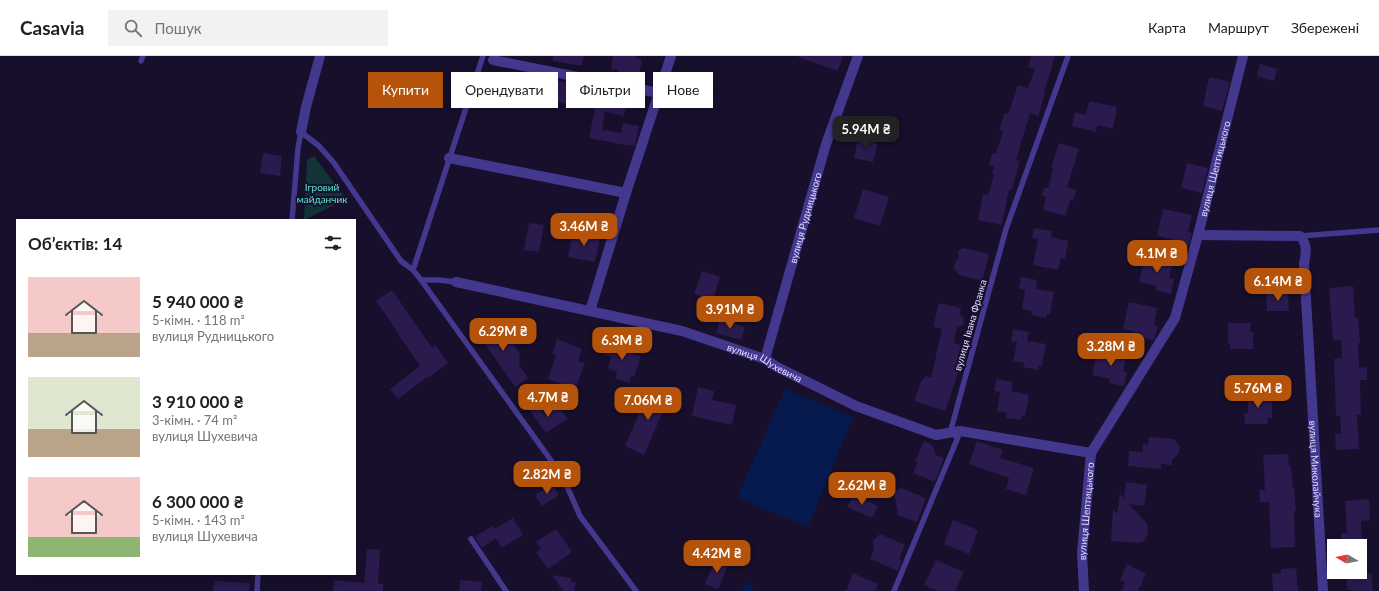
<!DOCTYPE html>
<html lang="uk">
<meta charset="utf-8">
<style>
:root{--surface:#fff;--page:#f2f2f2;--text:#202124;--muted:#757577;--line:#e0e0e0;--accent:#b45309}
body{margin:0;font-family:Lato,sans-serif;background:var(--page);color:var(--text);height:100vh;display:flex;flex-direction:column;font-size:15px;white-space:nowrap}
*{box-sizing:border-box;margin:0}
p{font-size:13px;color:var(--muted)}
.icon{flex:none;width:22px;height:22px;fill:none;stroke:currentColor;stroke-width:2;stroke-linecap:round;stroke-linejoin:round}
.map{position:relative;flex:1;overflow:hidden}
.details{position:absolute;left:16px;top:163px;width:340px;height:356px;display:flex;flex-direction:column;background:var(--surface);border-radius:0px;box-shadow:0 4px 16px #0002}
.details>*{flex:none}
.guide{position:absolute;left:368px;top:16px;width:380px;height:36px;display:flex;gap:8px}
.needle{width:26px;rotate:280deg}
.tools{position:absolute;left:1327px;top:483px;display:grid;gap:8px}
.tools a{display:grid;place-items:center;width:40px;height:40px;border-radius:0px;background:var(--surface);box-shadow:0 4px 16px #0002;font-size:20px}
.price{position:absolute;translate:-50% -34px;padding:0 9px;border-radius:8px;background:var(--accent);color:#fff;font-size:13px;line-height:26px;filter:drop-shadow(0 1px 2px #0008)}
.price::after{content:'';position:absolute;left:50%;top:24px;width:12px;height:9px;margin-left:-6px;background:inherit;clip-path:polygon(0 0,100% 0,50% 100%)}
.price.selected{background:#222;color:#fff}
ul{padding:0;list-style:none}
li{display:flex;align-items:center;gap:12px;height:100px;padding:0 12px}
li span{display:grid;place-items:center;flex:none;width:112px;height:80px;border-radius:0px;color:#555}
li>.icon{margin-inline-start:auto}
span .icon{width:48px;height:48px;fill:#fffc;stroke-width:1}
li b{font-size:17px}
h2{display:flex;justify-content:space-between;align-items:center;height:48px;padding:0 12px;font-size:17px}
.pill{padding:0 14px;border-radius:0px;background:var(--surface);box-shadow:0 4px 16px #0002;font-size:14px;line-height:36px}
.pill.selected{background:var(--accent);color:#fff}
header{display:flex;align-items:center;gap:24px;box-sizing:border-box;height:56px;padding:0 20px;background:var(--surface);border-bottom:1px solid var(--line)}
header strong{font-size:19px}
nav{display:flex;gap:22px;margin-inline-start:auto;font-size:14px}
.search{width:280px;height:36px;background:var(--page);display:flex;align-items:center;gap:10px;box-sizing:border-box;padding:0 14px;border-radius:0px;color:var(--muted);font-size:15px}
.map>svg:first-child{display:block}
.green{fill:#123437}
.water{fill:#071a4d}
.building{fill:#2a1a4e}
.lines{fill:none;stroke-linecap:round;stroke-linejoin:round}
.service{stroke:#43388e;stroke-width:5.5}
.minor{stroke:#43388e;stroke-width:10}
.labels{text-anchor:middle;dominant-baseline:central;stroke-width:4;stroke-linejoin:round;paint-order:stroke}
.street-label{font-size:10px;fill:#e2dbff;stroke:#170f2c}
.park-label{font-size:10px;fill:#5de8d3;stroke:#170f2c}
</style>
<header>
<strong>Casavia</strong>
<div class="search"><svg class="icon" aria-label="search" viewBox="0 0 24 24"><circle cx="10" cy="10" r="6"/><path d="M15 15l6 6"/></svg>Пошук</div>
<nav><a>Карта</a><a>Маршрут</a><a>Збережені</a></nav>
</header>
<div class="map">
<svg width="1379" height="535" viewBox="0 0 1379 535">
<rect width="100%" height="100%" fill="#170f2c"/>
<polygon class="green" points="314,100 346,143 304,164 307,104"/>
<g class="water">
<polygon points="785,333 853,361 808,471 737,442"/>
<polygon points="747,524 755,535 742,535"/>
</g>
<g class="building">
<polygon points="553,0 584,0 582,10 553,5"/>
<polygon points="613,0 636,0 635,2 642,4 639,19 636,18 635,21 617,18 618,14 611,13"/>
<polygon points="799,0 843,0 838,15 798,1"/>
<polygon points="1031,0 1055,0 1044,37 1045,38 1038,60 1030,57 1016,104 1020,105 1012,133 1009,133 1002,169 978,164 983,138 988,139 994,118 992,117 994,111 989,109 992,97 996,98 1003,75 999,74 1005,57 1008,58 1018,29 1028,32 1035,13 1028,11"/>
<polygon points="1260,8 1277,13 1274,25 1257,20"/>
<polygon points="503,15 517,18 516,21 523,22 520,37 517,37 516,40 498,36 499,33 492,31 494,18 502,19"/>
<polygon points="1209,21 1230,26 1222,55 1203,50"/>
<polygon points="558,25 571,27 571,30 578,32 575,47 572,46 571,49 553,45 553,42 546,41 549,27 557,29"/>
<polygon points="607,35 621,37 621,40 627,41 624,60 605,56 602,74 621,77 623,67 639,70 635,90 619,88 589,82 598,37 607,38"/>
<polygon points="1089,45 1117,51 1113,73 1097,69 1096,76 1072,70 1075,56 1086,59"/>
<polygon points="858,83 878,87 873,106 854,102"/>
<polygon points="1059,87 1079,93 1067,131 1076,134 1073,145 1070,144 1066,160 1043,154 1046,141 1042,140 1044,132 1048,132 1053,113 1051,112"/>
<polygon points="263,97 282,100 280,120 260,117"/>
<polygon points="1187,107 1208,112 1202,137 1181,132"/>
<polygon points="863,133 889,141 880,170 854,162"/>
<polygon points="1163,153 1192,159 1188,176 1192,177 1188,191 1174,188 1175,184 1157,180"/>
<polygon points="529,167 544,169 539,196 524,194"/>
<polygon points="1034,172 1052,175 1051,181 1068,185 1065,203 1061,202 1058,214 1033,209 1038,183 1032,182"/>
<polygon points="572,177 600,182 595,206 568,201"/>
<polygon points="963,192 989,198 982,225 959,219 954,213 954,209 959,200 958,195"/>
<polygon points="1145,200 1173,206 1169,222 1174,223 1171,238 1156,234 1157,230 1139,226"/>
<polygon points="702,215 720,221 713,244 694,238"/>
<polygon points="1021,221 1037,224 1036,233 1054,236 1050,258 1047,258 1046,262 1031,259 1032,255 1022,253 1025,234 1019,233"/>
<polygon points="1353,230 1355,262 1358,261 1360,287 1358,287 1359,312 1367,311 1367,324 1360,324 1361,359 1357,359 1359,393 1336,394 1335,378 1341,378 1340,360 1336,360 1334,303 1342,302 1341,284 1333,285 1329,232"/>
<polygon points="392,234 432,292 435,289 448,307 428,322 427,321 398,343 390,333 420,310 396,275 397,275 376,245"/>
<polygon points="1266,237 1288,237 1289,255 1267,255"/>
<polygon points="1129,246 1157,252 1154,269 1158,270 1154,284 1140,281 1141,277 1123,273"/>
<polygon points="939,247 961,252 960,259 963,261 964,266 962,270 957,271 954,287 964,290 957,320 945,355 914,345 921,326 926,320 931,322 942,273 933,271"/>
<polygon points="487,263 498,280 509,282 520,298 519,309 528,322 515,331 474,272"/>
<polygon points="720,264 745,271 741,284 716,277"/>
<polygon points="1228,267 1251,267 1250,276 1253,276 1253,293 1230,293 1230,288 1228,288"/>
<polygon points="1013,273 1029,276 1027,285 1046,288 1042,310 1039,310 1038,314 1023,311 1024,307 1013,305 1017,286 1011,285"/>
<polygon points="557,283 582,293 578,305 585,307 575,333 548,323 556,300 552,298"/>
<polygon points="609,284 630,291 628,296 641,300 634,321 631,320 629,327 615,322 617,316 608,312 611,301 604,299"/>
<polygon points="1098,293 1127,299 1123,315 1127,316 1124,330 1109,327 1110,323 1092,319"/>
<polygon points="997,323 1013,326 1011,335 1029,339 1025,361 1022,360 1021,364 1006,362 1007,357 997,355 1000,336 994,335"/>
<polygon points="698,331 714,335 712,344 736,349 732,369 692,360"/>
<polygon points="650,333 674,344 668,357 663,355 644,399 625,390"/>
<polygon points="1248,335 1262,335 1272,346 1272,362 1267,362 1268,368 1245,368 1244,357 1248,357"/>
<polygon points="536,347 544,359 552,353 562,355 567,363 546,377 528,352"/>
<polygon points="1149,381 1174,383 1177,387 1180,392 1179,397 1172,404 1172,409 1161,408 1161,413 1128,410 1129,395 1142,396 1143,388 1148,389"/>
<polygon points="924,385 932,389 936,399 944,402 935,426 913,417 918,406 915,405"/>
<polygon points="977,385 1003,394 1000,402 1034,412 1026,439 1006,433 1009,422 969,408"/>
<polygon points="1288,398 1289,410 1291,409 1293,432 1294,432 1296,455 1294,455 1295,491 1271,492 1269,446 1260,446 1259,434 1265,434 1263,399"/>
<polygon points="1126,426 1147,429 1144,450 1129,448 1147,468 1148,473 1147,480 1144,485 1139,487 1111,485 1113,453 1117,458 1120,438 1124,442"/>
<polygon points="552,428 559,439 542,450 535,439"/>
<polygon points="901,432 926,442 917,466 898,459 894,436"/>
<polygon points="853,439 878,450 872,462 847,451"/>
<polygon points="1369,443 1370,464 1361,465 1362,490 1342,490 1341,477 1347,477 1345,445"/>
<polygon points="513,462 523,479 502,492 496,482 482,492 475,481 492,470 494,473"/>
<polygon points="953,464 978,474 969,498 944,488"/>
<polygon points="556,473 572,496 548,513 536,496 541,493 536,486"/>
<polygon points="880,478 905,489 899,503 902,504 898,515 870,503 874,492 873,484"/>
<polygon points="367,493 380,494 378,528 383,528 383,535 333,535 334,524 364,527"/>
<polygon points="716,503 728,509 718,533 705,528"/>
<polygon points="936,504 964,516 955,535 938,535 924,529"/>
<polygon points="1127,508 1146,518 1138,535 1122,535 1125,526 1120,524"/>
<polygon points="1296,512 1298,535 1273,535 1272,518 1281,517 1281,513"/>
<polygon points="1346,516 1364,516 1364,518 1371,517 1373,535 1347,534"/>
<polygon points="853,517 878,528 875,535 846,535"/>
<polygon points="552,519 571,522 571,525 576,526 574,535 563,535"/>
<polygon points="460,524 482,526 481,535 459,535"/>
<polygon points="214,525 250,527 249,535 213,535"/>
</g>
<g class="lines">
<g class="service">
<polyline points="141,5 143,0"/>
<polyline points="292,164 298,92 301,76 319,90 334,107 401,205 413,214 421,224 563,421 580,460 636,535"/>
<polyline points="1300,180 1379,174"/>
<polyline points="413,214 483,0"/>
<polyline points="421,224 439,224 456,226"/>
<polyline points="471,483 506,535"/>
<polyline points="257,535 258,518"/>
<polyline points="894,535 958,381 950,377 1006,173 1068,0"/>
</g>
<g class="minor">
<polyline points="493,4 659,37"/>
<polyline points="301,76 306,51 320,0"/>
<polyline points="449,102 626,137"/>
<path id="s1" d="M 1198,179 L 1300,180 C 1308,189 1306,197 1304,208 L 1323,535"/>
<path id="s2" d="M 456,226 L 682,275 L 765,303 L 777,311 L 856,350 L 936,379 L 960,375 L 1091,397"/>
<polyline points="590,255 626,137 671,0"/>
<path id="s3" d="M 765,303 L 826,88 L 858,0"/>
<path id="s4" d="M 1084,535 L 1082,497 L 1091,397 L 1175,262 L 1198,179 L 1243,0"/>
</g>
</g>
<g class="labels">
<g class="street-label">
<text stroke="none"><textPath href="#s4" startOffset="452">вулиця Шептицького</textPath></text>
<text stroke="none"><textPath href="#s3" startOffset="147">вулиця Рудницького</textPath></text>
<text transform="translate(970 269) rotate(-74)">вулиця Івана Франка</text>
<text stroke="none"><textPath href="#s2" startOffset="320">вулиця Шухевича</textPath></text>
<text stroke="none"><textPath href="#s1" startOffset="337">вулиця Миколайчука</textPath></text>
<text stroke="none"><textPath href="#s4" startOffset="80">вулиця Шептицького</textPath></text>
</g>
<g class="park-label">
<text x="322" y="131">Ігровий<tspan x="322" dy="12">майданчик</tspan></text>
</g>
</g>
</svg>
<div class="tools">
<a><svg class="needle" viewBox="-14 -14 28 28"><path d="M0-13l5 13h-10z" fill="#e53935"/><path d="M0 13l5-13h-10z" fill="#757577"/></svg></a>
</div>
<b class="price selected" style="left:866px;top:94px">5.94M ₴</b>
<b class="price" style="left:584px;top:191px">3.46M ₴</b>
<b class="price" style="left:1157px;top:218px">4.1M ₴</b>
<b class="price" style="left:1278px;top:246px">6.14M ₴</b>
<b class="price" style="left:730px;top:274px">3.91M ₴</b>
<b class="price" style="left:503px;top:296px">6.29M ₴</b>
<b class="price" style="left:622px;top:305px">6.3M ₴</b>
<b class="price" style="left:1111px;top:311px">3.28M ₴</b>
<b class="price" style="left:1258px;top:353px">5.76M ₴</b>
<b class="price" style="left:548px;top:362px">4.7M ₴</b>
<b class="price" style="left:648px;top:365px">7.06M ₴</b>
<b class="price" style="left:547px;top:439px">2.82M ₴</b>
<b class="price" style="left:862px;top:450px">2.62M ₴</b>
<b class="price" style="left:717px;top:518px">4.42M ₴</b>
<div class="guide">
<a class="pill selected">Купити</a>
<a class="pill">Орендувати</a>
<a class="pill">Фільтри</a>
<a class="pill">Нове</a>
</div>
<section class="details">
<h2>Об’єктів: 14<svg class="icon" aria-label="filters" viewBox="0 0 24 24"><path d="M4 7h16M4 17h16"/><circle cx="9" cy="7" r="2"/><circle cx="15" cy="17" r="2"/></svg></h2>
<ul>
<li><span style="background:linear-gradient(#f6c9c9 70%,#b9a48a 0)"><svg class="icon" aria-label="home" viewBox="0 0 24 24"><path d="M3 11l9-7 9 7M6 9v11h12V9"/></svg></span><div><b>5 940 000 ₴</b><p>5-кімн. · 118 m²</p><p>вулиця Рудницького</p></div></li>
<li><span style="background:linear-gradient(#dfe7d0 65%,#b9a48a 0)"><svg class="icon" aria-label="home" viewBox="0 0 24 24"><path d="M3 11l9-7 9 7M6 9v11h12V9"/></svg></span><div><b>3 910 000 ₴</b><p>3-кімн. · 74 m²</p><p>вулиця Шухевича</p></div></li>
<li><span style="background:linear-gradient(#f6c9c9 75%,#8fb573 0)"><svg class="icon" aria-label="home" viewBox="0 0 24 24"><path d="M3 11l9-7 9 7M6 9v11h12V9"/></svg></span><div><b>6 300 000 ₴</b><p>5-кімн. · 143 m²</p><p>вулиця Шухевича</p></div></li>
</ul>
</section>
</div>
